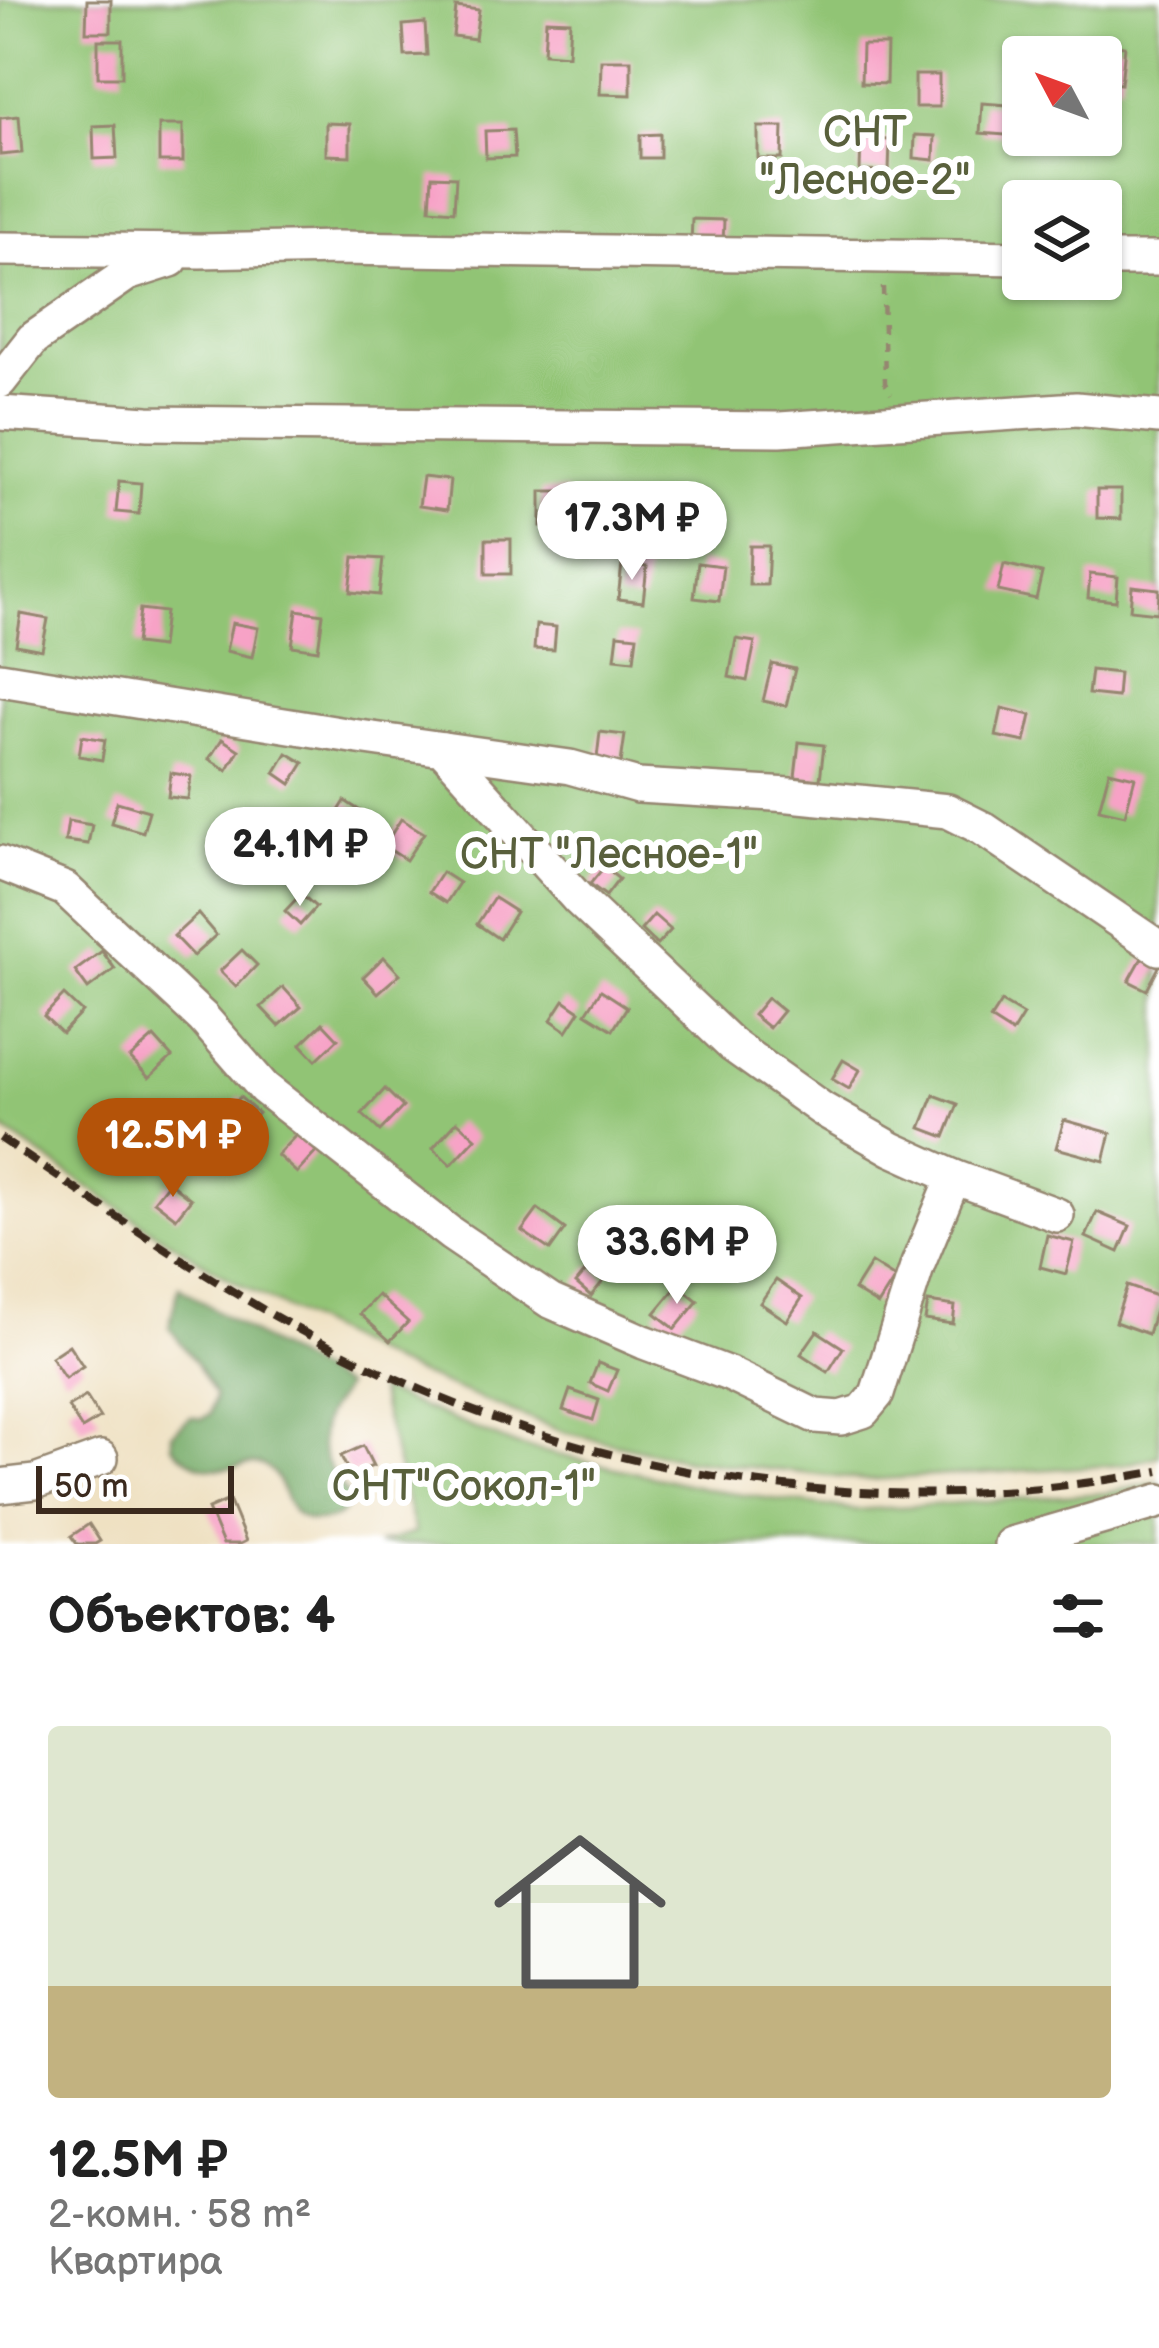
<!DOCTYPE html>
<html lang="ru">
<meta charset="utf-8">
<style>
:root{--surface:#fff;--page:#f2f2f2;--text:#222;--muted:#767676;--line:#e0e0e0;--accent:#b45309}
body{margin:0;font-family:"Balsamiq Sans",sans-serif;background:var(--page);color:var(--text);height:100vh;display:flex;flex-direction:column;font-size:45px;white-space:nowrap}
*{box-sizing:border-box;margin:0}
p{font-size:39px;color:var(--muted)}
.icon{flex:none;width:66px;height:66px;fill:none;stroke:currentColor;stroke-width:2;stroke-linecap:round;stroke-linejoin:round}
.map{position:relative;height:1544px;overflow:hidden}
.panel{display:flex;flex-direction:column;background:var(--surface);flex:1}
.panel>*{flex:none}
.needle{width:78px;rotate:311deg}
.tools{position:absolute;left:1002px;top:36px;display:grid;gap:24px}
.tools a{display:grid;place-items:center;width:120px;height:120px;border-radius:12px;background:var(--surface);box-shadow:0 3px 9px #0004;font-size:60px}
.scale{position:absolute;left:36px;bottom:30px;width:198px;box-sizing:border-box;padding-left:12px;border:6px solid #3b2a1e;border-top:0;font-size:33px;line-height:42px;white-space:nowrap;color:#3b2a1e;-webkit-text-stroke:9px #fff;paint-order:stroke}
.price{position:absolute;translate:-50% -102px;padding:0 27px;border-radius:42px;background:#fff;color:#222;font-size:39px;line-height:78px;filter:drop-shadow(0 3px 6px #0008)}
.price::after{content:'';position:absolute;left:50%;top:72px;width:36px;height:27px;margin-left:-18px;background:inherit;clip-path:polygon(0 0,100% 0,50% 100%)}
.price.selected{background:var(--accent);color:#fff}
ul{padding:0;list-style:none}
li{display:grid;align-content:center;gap:24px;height:636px;padding:0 48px}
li+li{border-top:3px solid var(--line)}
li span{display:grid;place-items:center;height:372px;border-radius:12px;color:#555}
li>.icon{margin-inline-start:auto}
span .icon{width:216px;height:216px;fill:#fffc;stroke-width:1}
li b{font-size:51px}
h2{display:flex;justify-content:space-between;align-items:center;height:144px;padding:0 48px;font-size:51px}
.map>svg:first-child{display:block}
.green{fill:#91c474;stroke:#667749;stroke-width:3;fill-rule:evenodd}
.forest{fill:#74aa66;stroke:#586a42;stroke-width:3}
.building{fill:#f7a2c6}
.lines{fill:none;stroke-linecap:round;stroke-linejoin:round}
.minor-casing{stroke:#958670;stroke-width:38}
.path{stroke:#958670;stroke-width:4.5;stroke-dasharray:9 9;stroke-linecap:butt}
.minor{stroke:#fff;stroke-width:33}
.rail{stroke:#3b2a1e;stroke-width:8;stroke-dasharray:18 9;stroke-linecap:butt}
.labels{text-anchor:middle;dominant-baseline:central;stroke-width:12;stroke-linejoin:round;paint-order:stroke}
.park-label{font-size:42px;fill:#59603c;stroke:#fff}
</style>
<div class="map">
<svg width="1159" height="1544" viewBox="0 0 1159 1544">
<rect width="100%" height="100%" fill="#fff"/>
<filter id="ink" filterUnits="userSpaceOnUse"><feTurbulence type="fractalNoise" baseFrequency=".00833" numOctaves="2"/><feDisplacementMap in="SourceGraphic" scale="24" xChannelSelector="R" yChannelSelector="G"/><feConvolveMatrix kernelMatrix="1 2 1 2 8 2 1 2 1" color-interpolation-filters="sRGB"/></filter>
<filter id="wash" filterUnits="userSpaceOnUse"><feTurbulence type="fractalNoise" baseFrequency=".004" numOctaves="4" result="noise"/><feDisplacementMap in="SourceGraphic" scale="48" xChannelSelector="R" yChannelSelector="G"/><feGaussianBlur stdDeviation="2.7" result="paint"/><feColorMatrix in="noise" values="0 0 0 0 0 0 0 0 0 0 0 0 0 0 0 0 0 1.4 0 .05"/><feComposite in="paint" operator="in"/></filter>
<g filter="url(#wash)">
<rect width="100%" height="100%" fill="#efe1c2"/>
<g class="green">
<path d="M 0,0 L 1159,0 L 1159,1456 L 1122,1465 L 865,1480 L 688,1460 L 563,1432 L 393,1364 L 233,1281 L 153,1231 L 0,1127 ZM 1023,57 L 1101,57 L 1101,135 L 1023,135 ZM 1023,201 L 1101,201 L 1101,279 L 1023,279 Z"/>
<polygon points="378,1390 518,1446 722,1492 855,1510 1107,1493 1159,1482 1159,1544 377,1544 415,1533"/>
</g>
<path class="forest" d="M 179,1287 L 261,1339 L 344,1387 C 340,1396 333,1403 328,1411 C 310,1447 330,1471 351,1500 C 346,1512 336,1519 323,1521 C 275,1526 292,1471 258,1464 C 249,1462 239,1467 230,1468 C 209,1472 185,1462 172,1445 L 172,1434 L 191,1417 L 202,1419 L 210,1414 L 215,1396 L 195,1362 L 169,1327 Z"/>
<g id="blocks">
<g class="building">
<polygon points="87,0 111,0 111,32 86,32"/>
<polygon points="456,7 479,10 475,39 453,36"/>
<polygon points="546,20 570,21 568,55 544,53"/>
<polygon points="425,23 427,55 405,56 403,25"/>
<rect x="98" y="40" width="24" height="37"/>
<polygon points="1096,43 1125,46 1121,84 1101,82 1101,57 1095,57"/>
<polygon points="862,45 887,45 886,84 861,83"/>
<polygon points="601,60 631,60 631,95 600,94"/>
<rect x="915" y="75" width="24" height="32"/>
<polygon points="982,103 1020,106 1018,136 980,133"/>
<polygon points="19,116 22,153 0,155 0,118"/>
<polygon points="326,123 350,124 350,156 326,155"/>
<polygon points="115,125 117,158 94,159 93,126"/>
<rect x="159" y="125" width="24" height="37"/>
<polygon points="758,127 783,127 782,159 758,159"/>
<polygon points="513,130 515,157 486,158 485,131"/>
<polygon points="660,134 660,158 640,158 640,135"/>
<polygon points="915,135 935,136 934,160 914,158"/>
<polygon points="861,139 890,140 889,172 860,171"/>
<polygon points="432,176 456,177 454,211 430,209"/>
<polygon points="692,219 724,220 723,245 691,244"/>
<polygon points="423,477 450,480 447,510 419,506"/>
<polygon points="119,481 141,483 139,514 116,512"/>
<polygon points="1097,490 1121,490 1121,519 1097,518"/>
<polygon points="541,491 566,491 567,526 541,526"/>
<rect x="486" y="539" width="25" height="35"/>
<polygon points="750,546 769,546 767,585 749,585"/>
<polygon points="354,557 383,559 379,595 350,592"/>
<polygon points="698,563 723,566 719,601 694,598"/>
<polygon points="622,564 647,567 643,602 618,599"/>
<polygon points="1004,564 1042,573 1036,599 998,591"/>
<polygon points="1090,574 1118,577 1116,601 1088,598"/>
<polygon points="1132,586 1159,589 1158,613 1130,610"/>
<polygon points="140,609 165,612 161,647 136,644"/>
<polygon points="297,610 323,614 318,650 292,646"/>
<polygon points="21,614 48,619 42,650 16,645"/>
<polygon points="232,623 258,628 252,657 226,651"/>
<polygon points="536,625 556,627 554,650 534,649"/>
<polygon points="618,634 637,636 634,660 615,658"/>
<polygon points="736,639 755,642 747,681 729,677"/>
<polygon points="772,664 795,669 786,706 763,701"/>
<polygon points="1091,670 1119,673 1117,697 1088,694"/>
<polygon points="1002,708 1031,715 1025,742 996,736"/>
<polygon points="600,732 625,735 620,770 596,767"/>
<polygon points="82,736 105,740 102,760 79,756"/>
<polygon points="222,739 239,750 227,770 209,759"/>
<polygon points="799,742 824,745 820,780 795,777"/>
<polygon points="287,753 304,763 291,784 275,773"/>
<polygon points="1109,771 1135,777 1125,815 1099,809"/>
<polygon points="171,773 191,776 188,799 168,797"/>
<polygon points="345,801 362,812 349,832 332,822"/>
<polygon points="117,802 149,811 143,832 111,823"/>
<polygon points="401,819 424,833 406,860 384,846"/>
<polygon points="68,821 92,825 88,844 65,841"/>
<polygon points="604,867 619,879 606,896 590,884"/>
<polygon points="442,872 459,883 446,903 429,892"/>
<polygon points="301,894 316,907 300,925 285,911"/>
<polygon points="494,898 516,912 499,939 477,924"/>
<polygon points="198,914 216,935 193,956 174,936"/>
<polygon points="654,915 671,930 657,945 641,930"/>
<polygon points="242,950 257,965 236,987 220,971"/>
<polygon points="102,951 115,969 88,989 75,971"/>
<polygon points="384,957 400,974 378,993 363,977"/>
<polygon points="1142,958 1159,967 1147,990 1129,981"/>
<polygon points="283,987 301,1007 279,1026 261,1007"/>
<polygon points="601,990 627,1007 613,1030 586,1013"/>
<polygon points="64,995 82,1012 62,1033 44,1016"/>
<polygon points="767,998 783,1011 769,1028 753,1015"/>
<polygon points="564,1000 580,1011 567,1031 551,1020"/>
<polygon points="1001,1002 1023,1015 1012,1033 990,1019"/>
<polygon points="323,1023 338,1039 316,1060 301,1044"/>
<polygon points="154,1037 172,1057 149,1078 130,1058"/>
<polygon points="843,1060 860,1070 849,1089 832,1079"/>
<polygon points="385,1089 403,1107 380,1131 362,1114"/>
<polygon points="934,1095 958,1104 945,1137 921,1128"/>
<polygon points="240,1097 258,1113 231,1143 213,1126"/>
<polygon points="144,1111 166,1130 147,1152 125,1133"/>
<polygon points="1064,1120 1111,1133 1104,1161 1056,1148"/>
<polygon points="457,1121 476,1138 451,1165 433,1148"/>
<polygon points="298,1133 317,1151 297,1173 277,1155"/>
<polygon points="169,1182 191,1199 176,1218 154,1201"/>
<polygon points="538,1209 565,1229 550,1250 522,1231"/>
<polygon points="1097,1212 1130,1226 1119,1252 1086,1237"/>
<polygon points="1047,1235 1074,1242 1066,1274 1040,1267"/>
<polygon points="871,1263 895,1278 878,1305 854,1290"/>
<polygon points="590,1266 605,1279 591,1296 576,1283"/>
<polygon points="776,1280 802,1298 787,1321 760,1303"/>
<polygon points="678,1285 698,1301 675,1329 655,1313"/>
<polygon points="1127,1286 1159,1297 1148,1334 1115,1322"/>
<polygon points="378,1295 408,1322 390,1341 360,1314"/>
<polygon points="928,1302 955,1306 953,1324 925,1320"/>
<polygon points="817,1331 843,1348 828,1372 801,1354"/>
<polygon points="69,1345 83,1366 65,1378 51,1357"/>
<polygon points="598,1363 617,1370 608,1391 590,1383"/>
<polygon points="570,1390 599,1400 593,1420 563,1410"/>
<polygon points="86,1396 100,1418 82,1429 68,1407"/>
<polygon points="363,1446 373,1466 350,1475 341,1456"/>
<polygon points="229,1500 246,1541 240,1544 223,1544 208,1509"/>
<polygon points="89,1524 100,1541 95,1544 77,1544 71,1536"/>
</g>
</g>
</g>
<g filter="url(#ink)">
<use href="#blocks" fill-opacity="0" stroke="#958670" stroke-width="3"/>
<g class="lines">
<defs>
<g id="minor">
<polyline points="0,249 200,251 337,248 1023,258"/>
<polyline points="1101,259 1159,259"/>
<polyline points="0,381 33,339 127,274 171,260"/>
<polyline points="0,413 148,423 780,429 1076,409 1159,417"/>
<polyline points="0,679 352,736 570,767 638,786 790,795 948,811 982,828 1159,948"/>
<polyline points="443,749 578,899 732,1045 822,1109 892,1149 954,1177 1057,1215"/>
<polyline points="0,863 65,889 203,1018 264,1088 451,1234 550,1301 644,1342 729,1374 815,1416 841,1418 863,1411 877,1394 918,1264 954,1177"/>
<polyline points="0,1486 35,1482 101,1458"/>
<polyline points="1011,1544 1159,1501"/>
</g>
</defs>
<use href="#minor" class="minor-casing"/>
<polyline class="path" points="883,287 885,383 891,394"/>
<use href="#minor" class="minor"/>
<path class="rail" d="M 0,1138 C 118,1217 235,1301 363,1363 C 611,1484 887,1523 1159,1471"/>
</g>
</g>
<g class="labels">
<g class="park-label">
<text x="865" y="133">СНТ<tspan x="865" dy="48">"Лесное-2"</tspan></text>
<text x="609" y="855">СНТ "Лесное-1"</text>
<text x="464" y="1487">СНТ"Сокол-1"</text>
</g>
</g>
</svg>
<div class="tools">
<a><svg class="needle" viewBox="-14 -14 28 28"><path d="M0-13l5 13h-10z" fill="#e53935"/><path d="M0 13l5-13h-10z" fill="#767676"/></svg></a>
<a><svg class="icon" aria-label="layers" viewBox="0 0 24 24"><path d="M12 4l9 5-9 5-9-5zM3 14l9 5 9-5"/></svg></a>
</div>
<div class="scale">50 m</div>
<b class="price" style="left:632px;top:583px">17.3M ₽</b>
<b class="price" style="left:300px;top:909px">24.1M ₽</b>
<b class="price selected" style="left:173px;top:1200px">12.5M ₽</b>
<b class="price" style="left:677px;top:1307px">33.6M ₽</b>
</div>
<section class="panel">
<h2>Объектов: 4<svg class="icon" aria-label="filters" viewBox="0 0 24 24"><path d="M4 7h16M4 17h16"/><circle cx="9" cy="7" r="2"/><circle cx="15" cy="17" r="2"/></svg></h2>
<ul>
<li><span style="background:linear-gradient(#dfe7d0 70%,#c2b280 0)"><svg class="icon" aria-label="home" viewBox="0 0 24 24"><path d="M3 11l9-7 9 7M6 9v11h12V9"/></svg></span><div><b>12.5M ₽</b><p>2-комн. · 58 m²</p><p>Квартира</p></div></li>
</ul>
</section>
